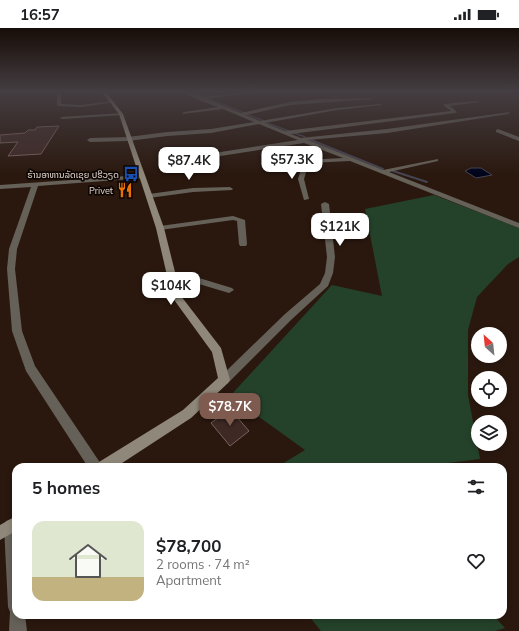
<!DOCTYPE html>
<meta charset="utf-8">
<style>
:root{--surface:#fff;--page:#f2f2f2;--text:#202124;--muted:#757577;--accent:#7f5a4e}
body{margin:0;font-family:Mulish,"Noto Sans Lao",sans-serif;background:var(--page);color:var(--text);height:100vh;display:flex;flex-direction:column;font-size:15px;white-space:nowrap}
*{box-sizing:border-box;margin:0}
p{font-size:13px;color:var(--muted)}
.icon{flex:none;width:22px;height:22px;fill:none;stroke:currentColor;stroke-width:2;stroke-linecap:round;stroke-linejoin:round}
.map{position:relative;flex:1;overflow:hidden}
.drawer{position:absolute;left:12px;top:435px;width:495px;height:156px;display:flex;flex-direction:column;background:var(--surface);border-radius:12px;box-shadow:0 2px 6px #0003}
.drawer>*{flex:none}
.needle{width:26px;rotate:333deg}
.tools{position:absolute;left:471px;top:299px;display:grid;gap:8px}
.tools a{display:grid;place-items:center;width:36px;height:36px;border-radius:50%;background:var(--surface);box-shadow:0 2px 6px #0003;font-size:20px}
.price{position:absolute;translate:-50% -34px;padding:0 9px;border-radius:8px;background:#fff;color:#222;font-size:13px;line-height:26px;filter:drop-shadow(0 1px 2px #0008)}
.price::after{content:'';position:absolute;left:50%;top:24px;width:12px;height:9px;margin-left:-6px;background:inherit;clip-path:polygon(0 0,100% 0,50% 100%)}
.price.selected{background:var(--accent);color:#fff}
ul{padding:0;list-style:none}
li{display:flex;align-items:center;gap:12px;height:100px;padding:0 20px}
li span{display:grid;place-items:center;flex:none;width:112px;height:80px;border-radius:12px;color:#555}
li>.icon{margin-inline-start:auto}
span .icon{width:48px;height:48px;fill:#fffc;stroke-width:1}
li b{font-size:17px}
h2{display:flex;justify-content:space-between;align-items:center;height:48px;padding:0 20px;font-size:17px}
.status{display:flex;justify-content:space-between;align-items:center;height:28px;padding:0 20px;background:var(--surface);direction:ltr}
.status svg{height:11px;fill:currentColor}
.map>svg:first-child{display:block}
.green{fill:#24422a}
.water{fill:#00041b;stroke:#454452}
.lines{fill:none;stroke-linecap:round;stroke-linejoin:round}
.stream-far1{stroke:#454452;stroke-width:1.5}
.stream{stroke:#454452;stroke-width:2}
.building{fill:#3e2925;stroke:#7b625e}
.street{fill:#656158;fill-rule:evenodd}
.secondary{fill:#8f887a;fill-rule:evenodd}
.labels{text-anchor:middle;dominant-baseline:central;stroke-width:3.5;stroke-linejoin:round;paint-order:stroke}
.far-poi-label{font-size:9px;fill:#e5d8d1;stroke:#0d0603;text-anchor:end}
</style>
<div class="status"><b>16:57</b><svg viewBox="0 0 49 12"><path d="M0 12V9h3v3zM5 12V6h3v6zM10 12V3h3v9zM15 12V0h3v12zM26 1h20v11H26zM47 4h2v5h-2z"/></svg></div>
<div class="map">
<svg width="519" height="603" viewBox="0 0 519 603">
<rect width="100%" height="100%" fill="#2a180e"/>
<g class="green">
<polygon points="434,167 519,200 519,229 508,236 477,269 468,302 468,367 480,431 432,437 427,439 277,439 305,422 230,368 332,257 382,268 365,181"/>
<polygon points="308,587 493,587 505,600 495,603 321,603"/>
</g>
<polygon class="water" points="471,140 481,140 492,147 476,150 465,143"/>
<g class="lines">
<g class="stream-far1">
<polyline points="190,63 264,93"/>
<polyline points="267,95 305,109"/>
</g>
<g class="stream">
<polyline points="311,112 383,141"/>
<polyline points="393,143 427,154"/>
</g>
</g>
<g class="building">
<polygon points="59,98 41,126 8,128 18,114 0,115 0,107 25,105 28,102 35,102 37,99"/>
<polygon points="230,381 249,403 230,418 211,395"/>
</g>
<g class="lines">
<g class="street">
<polygon points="157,63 170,63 159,65"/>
<polygon points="181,63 186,63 202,69 259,63 257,64 207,71 241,85 290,74 321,71 371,70 373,71 290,77 246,87 260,93 337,80 380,76 382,77 337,82 265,95 285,103 451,83 444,78 444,76 477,73 479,74 450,78 457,84 455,85 291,106 301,110 387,101 510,84 508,86 387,105 308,112 383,142 438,131 438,133 389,144 519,195 519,200 350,133 309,135 304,151 309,171 304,172 298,151 304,132 343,130 304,115 188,133 185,131 188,129 298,112 259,96 211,105 167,108 128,113 90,114 87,112 90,110 128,109 167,104 211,101 254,94 223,81 182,86 184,84 218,79 198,72"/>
<polygon points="59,65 61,66 61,76 81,77 113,73 115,74 81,79 59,78 57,77 57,66"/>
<polygon points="123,85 121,87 62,91 60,90 62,89"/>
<polygon points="498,101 519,109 519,113 496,104 496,102"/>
<polygon points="142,147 144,148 144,150 38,158 17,221 15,241 22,303 35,338 103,439 88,439 26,343 12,303 7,241 9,221 31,159 0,161 0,157"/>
<polygon points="230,159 233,161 232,162 193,164 149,170 146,168 149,166 193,160"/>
<polygon points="325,174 329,176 335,229 333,245 328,258 291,292 228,355 224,357 220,355 218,352 220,349 285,286 320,256 325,245 327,229 321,176"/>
<polygon points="233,188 245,192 247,216 246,218 240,218 239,216 237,193 233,192 160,202 156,200 160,198"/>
<polygon points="199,250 232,260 234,262 229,265 199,256 175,262 171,259 172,257"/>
<polygon points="11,491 16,493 16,587 25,587 27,603 9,603 10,584 8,579 4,498 6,493"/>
</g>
<g class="secondary">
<polygon points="101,63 105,63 123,86 164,200 181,268 221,320 230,352 228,355 191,390 116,439 97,439 99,434 183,382 218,350 212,324 172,269 156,200 119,86"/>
<polygon points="16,488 16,503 0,512 0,497"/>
</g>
</g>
<linearGradient id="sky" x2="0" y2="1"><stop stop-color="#170d08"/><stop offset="0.43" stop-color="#443d41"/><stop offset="1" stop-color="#443d41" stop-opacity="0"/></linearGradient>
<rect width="519" height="147" fill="url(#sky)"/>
<defs>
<symbol id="bus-bare" viewBox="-9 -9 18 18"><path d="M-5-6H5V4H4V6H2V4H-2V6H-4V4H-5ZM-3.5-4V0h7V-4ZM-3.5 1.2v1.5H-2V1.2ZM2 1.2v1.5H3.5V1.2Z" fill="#1a4fb4" stroke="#0d0603" stroke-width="2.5" paint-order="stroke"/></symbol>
<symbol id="restaurant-bare" viewBox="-9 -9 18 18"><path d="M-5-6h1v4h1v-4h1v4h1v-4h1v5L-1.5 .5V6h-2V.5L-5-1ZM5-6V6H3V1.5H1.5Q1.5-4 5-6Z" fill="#e8710a" stroke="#0d0603" stroke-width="2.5" paint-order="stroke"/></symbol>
</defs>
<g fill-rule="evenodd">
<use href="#bus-bare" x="120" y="135" width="22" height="22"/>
<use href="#restaurant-bare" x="114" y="151" width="22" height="22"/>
</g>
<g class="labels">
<g class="far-poi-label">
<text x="119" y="146">ຮ້ານອາຫານລັດເຊຍ ປຣີວຽດ</text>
<text x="113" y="162">Privet</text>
</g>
</g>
</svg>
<div class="tools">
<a><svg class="needle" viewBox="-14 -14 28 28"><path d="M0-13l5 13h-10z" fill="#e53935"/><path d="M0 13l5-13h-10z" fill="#757577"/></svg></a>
<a><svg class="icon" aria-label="locate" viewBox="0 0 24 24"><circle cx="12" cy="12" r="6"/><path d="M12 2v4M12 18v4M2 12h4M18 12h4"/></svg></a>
<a><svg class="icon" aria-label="layers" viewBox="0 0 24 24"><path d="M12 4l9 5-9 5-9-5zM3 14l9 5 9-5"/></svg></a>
</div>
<b class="price" style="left:292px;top:152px">$57.3K</b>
<b class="price" style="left:189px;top:153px">$87.4K</b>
<b class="price" style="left:340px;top:219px">$121K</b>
<b class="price" style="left:171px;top:278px">$104K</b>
<b class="price selected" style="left:230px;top:399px">$78.7K</b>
<section class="drawer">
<h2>5 homes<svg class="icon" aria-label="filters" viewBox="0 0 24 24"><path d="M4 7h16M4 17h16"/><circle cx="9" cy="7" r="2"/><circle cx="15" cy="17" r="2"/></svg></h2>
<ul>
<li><span style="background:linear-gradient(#dfe7d0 70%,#c2b280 0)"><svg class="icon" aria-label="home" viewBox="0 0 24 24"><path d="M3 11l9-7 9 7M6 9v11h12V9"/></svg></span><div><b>$78,700</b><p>2 rooms · 74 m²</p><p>Apartment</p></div><svg class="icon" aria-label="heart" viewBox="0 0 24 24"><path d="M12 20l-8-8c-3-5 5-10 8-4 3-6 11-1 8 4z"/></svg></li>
</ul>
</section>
</div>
